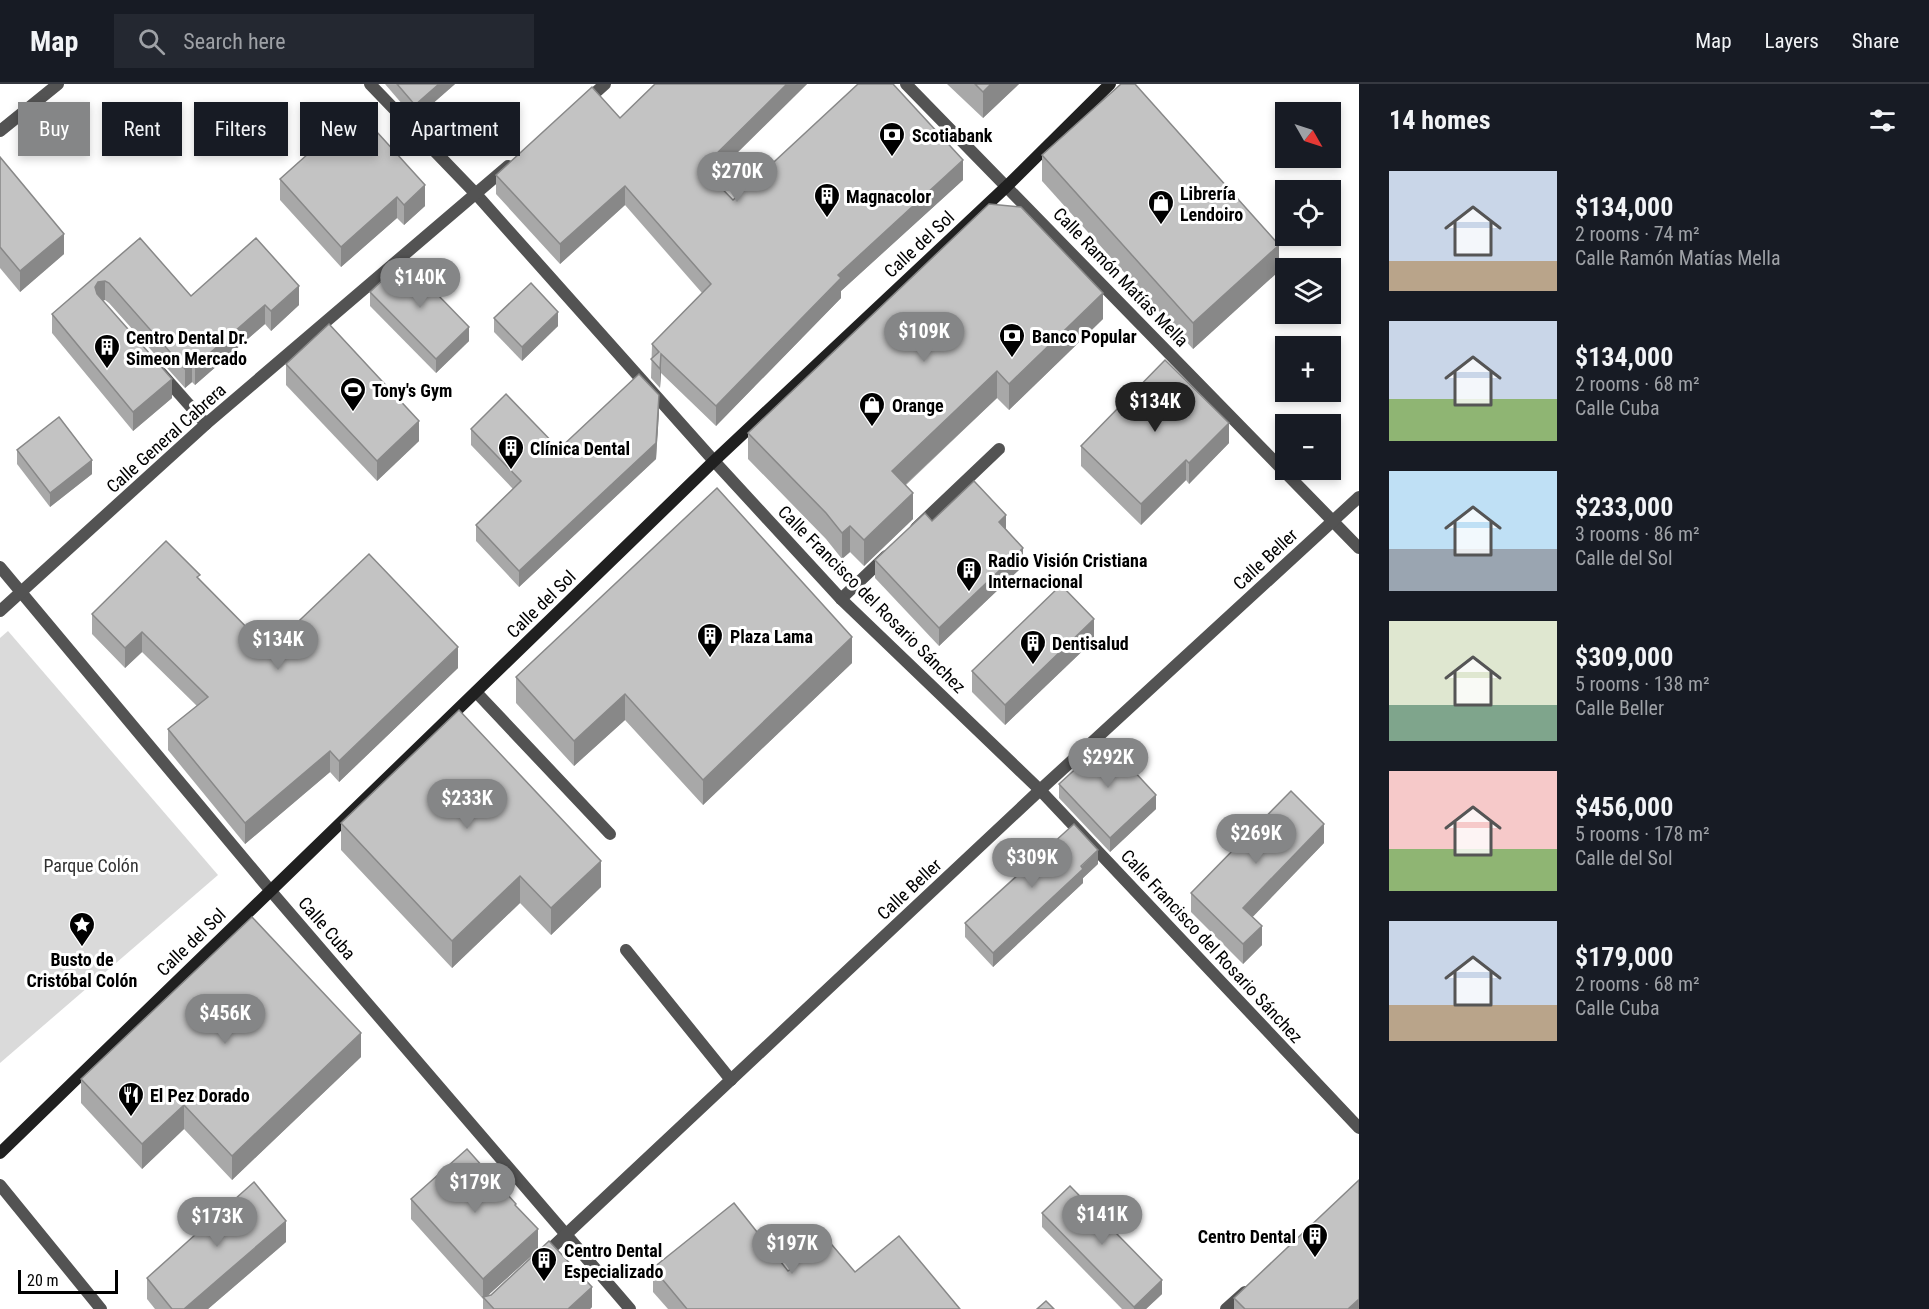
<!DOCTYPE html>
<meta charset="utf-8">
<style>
:root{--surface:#171b24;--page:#242831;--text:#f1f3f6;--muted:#9ea1a6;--line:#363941;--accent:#858687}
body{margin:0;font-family:"Roboto Condensed",sans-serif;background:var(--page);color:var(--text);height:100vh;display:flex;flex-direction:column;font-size:22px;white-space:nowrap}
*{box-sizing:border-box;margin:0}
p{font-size:20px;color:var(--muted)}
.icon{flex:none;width:33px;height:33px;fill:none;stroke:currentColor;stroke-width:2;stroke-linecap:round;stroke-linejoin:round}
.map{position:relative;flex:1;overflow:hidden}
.side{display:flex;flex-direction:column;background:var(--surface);width:570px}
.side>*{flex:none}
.top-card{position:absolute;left:18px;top:18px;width:570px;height:54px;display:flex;gap:12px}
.needle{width:39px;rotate:129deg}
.fabs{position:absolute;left:1275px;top:18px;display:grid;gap:12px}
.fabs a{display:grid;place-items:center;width:66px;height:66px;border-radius:0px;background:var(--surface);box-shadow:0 3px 9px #0003;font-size:30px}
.scale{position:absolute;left:18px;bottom:15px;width:100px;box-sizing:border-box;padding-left:6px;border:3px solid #000;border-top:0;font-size:16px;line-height:21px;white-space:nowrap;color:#000;-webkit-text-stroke:4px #fff;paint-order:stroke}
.price{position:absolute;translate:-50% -51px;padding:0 14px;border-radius:21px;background:var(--accent);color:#fff;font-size:20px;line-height:39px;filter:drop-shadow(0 2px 3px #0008)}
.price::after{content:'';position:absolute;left:50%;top:36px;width:18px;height:14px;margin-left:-9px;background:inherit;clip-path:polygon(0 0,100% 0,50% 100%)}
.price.on{background:#222;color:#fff}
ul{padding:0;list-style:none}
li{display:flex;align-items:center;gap:18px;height:150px;padding:0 30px}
li span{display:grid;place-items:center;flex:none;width:168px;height:120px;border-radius:0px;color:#555}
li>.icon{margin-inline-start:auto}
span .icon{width:72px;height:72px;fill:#fffc;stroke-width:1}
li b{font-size:26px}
h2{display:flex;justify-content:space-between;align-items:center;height:72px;padding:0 30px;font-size:26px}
.pill{padding:0 21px;border-radius:0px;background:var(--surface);box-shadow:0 3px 9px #0003;font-size:21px;line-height:54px}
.pill.on{background:var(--accent);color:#fff}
header{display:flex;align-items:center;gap:36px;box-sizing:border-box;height:84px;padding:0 30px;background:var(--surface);border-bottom:2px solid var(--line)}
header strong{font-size:28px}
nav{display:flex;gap:33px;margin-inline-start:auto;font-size:21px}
.search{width:420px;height:54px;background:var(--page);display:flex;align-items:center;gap:15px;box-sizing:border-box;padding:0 21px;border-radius:0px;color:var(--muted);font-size:22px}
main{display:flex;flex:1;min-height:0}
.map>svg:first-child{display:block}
.green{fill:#dadada}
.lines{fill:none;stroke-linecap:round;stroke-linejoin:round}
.lane{stroke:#535353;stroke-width:12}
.street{stroke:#535353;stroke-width:12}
.secondary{stroke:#202020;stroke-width:12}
.wall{fill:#a8a8a8}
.shaded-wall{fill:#888}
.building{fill:#c3c3c3;stroke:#888;stroke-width:1.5}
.labels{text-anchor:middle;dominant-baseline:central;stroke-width:6;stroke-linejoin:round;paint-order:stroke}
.poi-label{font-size:18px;font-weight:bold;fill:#000;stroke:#fff;text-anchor:start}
.street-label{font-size:18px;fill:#000;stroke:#fff}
.park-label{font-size:18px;fill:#313131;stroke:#fff}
</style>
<header>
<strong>Map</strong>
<div class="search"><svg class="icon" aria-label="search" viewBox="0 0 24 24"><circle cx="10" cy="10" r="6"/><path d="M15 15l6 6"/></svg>Search here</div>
<nav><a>Map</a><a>Layers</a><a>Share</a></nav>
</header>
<main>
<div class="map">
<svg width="1359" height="1225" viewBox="0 0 1359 1225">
<rect width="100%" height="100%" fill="#fff"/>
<polygon class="green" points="8,547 218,791 0,979 0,554"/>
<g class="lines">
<g class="lane">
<polyline points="161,289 206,340"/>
<polyline points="916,444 999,365"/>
<polyline points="841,515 886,472"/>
<polyline points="476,608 610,750"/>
<polyline points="626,866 731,996"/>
</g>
<g class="street">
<polyline points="370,0 476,110 714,377 841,515 1040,706 1359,1044"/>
<polyline points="906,0 1359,464"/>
<polyline points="586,17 605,0"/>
<polyline points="0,47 58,0"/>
<polyline points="0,483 270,806 630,1225"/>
<polyline points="0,527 206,340 508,82"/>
<polyline points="0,1101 101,1225"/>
<polyline points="543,1172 1040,706 1359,413"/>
<polyline points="1226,1225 1245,1208"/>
</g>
<polyline class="secondary" points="0,1069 714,377 1006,103 1110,0"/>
</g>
<g class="wall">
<polygon points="385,0 455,0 415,35"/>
<polygon points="655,0 807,0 712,94 733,116 963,96 841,207 841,214 716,342 661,289 660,304 651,294 652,260 702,209 625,121 560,180 496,110 496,91 620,34"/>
<polygon points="947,0 1019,0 983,34"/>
<polygon points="357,26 425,122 404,141 397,134 341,183 280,116 280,95"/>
<polygon points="1042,71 1279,187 1193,265 1042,97"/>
<polygon points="0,73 64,170 20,208 0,184"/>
<polygon points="140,154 191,212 299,221 271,247 265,240 195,301 192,298 185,304 109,219 105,216 102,217 172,314 133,347 52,249 52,230"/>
<polygon points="370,208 469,257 436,289 370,222"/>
<polygon points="494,234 558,242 522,277 494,248"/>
<polygon points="1103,235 1009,326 997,314 906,401 913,435 864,482 850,468 842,475 826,455 748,375 748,349"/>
<polygon points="286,280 419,357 377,397 286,301"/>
<polygon points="659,328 656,375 519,503 476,457 476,441 513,405 471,361 471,345 559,365"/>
<polygon points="1229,359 1189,400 1186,396 1141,441 1081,382 1081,362"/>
<polygon points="17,366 92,390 50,423 17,380"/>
<polygon points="932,437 1006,446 1023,482 939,562 875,494 875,476"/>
<polygon points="200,496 264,561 279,556 458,584 339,698 330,688 245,760 168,666 168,645 197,622 142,568 125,584 92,550 92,530"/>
<polygon points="1094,556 1005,641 972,608 972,587"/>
<polygon points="852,579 703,721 625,636 574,682 516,619 516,593"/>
<polygon points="1059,700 1156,725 1110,768 1059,714"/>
<polygon points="341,739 601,803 551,851 520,819 452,884 341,766"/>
<polygon points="1324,759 1252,833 1262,861 1243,880 1191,828 1191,809"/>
<polygon points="1098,780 1083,794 1083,799 993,883 965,853 965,839"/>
<polygon points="361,973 232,1096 184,1045 142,1085 81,1019 81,995"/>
<polygon points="411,1115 538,1166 487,1212 592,1223 590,1225 483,1225 483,1215 411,1135"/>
<polygon points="1042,1129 1162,1210 1146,1225 1122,1225 1042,1143"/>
<polygon points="286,1158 208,1225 155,1225 147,1215 147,1194"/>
<polygon points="653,1184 855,1188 960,1225 668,1225 653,1208"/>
<polygon points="1234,1214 1359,1225 1234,1225"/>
</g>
<g class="shaded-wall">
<polygon points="439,0 455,0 415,35 415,21"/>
<polygon points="787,0 807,0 702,103 702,84"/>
<polygon points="991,0 1019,0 983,34 983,8"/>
<polygon points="963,76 963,96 841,207 841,214 716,342 716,322 838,191"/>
<polygon points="425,101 425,122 404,141 404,121"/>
<polygon points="625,102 625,121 560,180 560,160"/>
<polygon points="397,113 397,134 341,183 341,163"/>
<polygon points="64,150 64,170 20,208 20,187"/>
<polygon points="1279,161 1279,187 1193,265 1193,239"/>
<polygon points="105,197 105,216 98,218 95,203 98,198"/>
<polygon points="299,202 299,221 271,247 271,227"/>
<polygon points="1103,209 1103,235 1009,326 1009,300"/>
<polygon points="265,221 265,240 195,301 195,282"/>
<polygon points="558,228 558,242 522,277 522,263"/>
<polygon points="469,243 469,257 436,289 436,275"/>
<polygon points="661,270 661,289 660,304 660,285"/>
<polygon points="192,278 192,298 185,304 185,285"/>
<polygon points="997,287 997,314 892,413 892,387"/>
<polygon points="172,295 172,314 133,347 133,328"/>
<polygon points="659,311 659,328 656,375 519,503 519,487"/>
<polygon points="419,337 419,357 377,397 377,377"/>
<polygon points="1229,339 1229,359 1189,400 1189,379"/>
<polygon points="92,376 92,390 50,423 50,409"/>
<polygon points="1186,376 1186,396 1141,441 1141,420"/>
<polygon points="913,409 913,435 864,482 864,456"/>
<polygon points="1006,431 1006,449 999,438"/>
<polygon points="850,442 850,468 842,475 842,449"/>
<polygon points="1023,464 1023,482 939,562 939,544"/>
<polygon points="1094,535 1094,556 1005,641 1005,621"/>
<polygon points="142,548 142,568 125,584 125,564"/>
<polygon points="852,553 852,579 703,721 703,696"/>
<polygon points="458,563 458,584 339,698 339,677"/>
<polygon points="625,610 625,636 574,682 574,657"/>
<polygon points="330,667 330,688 245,760 245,739"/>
<polygon points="1156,711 1156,725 1110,768 1110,754"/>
<polygon points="1324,740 1324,759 1243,843 1243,824"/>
<polygon points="1098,766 1098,780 1083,794 1083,799 993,883 993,869"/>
<polygon points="601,777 601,803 551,851 551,824"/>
<polygon points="520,792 520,819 452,884 452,857"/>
<polygon points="1262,842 1262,861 1243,880 1243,860"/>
<polygon points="361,949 361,973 232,1096 232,1072"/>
<polygon points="184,1021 184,1045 142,1085 142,1060"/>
<polygon points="286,1137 286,1158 208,1225 184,1225"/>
<polygon points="538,1145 538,1166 484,1215 483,1214 483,1195"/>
<polygon points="1162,1196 1162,1210 1146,1225 1134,1225 1134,1223"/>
<polygon points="592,1203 592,1223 590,1225 568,1225"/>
<polygon points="1359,1215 1359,1225 1348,1225"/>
</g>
<g class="building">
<polygon points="397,0 439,0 415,21"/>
<polygon points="655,0 787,0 702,84 733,116 858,0 893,0 963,76 838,191 841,194 716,322 661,270 660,285 651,275 659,268 652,260 711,200 625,102 560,160 496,91 592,3 620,34"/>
<polygon points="975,0 991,0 983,8"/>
<polygon points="1121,0 1135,0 1279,161 1193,239 1042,71"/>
<polygon points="357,26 425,101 404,121 397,113 341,163 280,95"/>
<polygon points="0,73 64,150 20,187 0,163"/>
<polygon points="989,120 1021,123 1103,209 1009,300 997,287 892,387 913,409 864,456 850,442 842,449 826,429 748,349"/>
<polygon points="140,154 191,212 256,154 299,202 271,227 265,221 195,282 192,278 185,285 109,199 105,197 98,198 95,203 97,210 172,295 133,328 52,230"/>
<polygon points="404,176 469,243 436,275 370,208"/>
<polygon points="531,199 558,228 522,263 494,234"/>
<polygon points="329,240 419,337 377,377 286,280"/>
<polygon points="1165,276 1229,339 1189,379 1186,376 1141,420 1081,362"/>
<polygon points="639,290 659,311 656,359 519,487 476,441 521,397 471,345 506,310 559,365"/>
<polygon points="59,333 92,376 50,409 17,366"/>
<polygon points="974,397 1006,431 999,438 1023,464 939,544 875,476 925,429 932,437"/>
<polygon points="717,404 852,553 703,696 625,610 574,657 516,593"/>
<polygon points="166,457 200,491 197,493 264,561 274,551 279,556 369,470 458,563 339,677 330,667 245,739 168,645 208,613 142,548 125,564 92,530"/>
<polygon points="1061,501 1094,535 1005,621 972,587"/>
<polygon points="459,626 601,777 551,824 520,792 452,857 341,739"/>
<polygon points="1106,657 1156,711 1110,754 1059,700"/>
<polygon points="1291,707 1324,740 1243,824 1262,842 1243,860 1191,809"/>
<polygon points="1074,740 1098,766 1081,782 1083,785 993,869 965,839"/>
<polygon points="252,833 361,949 232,1072 184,1021 142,1060 81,995"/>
<polygon points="467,1065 516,1120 515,1121 538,1145 483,1195 411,1115"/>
<polygon points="1359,1096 1359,1215 1348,1225 1245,1225 1234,1214"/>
<polygon points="254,1098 286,1137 184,1225 172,1225 147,1194"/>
<polygon points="1070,1102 1162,1196 1134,1223 1042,1129"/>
<polygon points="734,1119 788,1187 827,1155 855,1188 899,1152 960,1225 687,1225 653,1184"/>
<polygon points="549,1157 592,1203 568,1225 494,1225 483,1213 491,1211"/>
<polygon points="1046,1217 1054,1225 1037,1225"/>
</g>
<defs>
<symbol id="bank-pin" viewBox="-11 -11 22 30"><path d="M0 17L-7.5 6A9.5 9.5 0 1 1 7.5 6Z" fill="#000" stroke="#fff"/><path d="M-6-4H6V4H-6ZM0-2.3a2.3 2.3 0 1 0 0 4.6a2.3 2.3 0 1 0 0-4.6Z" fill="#fff"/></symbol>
<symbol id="building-pin" viewBox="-11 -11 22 30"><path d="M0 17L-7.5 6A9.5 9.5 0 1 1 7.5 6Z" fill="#000" stroke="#fff"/><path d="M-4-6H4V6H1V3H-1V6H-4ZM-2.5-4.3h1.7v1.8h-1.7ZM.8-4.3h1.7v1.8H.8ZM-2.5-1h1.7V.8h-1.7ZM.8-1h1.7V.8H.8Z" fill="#fff"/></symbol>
<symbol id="shop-pin" viewBox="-11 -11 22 30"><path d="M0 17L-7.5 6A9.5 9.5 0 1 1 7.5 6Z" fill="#000" stroke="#fff"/><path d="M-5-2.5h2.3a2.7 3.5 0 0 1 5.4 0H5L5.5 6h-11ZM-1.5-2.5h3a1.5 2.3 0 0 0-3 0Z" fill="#fff"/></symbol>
<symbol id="stadium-pin" viewBox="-11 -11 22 30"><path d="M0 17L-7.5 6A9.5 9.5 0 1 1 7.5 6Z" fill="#000" stroke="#fff"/><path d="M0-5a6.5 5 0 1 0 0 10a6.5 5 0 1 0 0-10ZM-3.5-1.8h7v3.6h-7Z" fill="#fff"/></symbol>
<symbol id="sight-pin" viewBox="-11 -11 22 30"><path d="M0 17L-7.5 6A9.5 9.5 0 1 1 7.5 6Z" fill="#000" stroke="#fff"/><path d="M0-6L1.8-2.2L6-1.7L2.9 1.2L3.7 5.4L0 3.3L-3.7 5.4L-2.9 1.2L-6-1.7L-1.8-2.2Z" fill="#fff"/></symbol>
<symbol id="restaurant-pin" viewBox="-11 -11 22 30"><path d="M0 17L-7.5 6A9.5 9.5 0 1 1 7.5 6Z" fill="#000" stroke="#fff"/><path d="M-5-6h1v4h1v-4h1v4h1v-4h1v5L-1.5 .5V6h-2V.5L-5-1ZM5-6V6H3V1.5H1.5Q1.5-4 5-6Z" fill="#fff"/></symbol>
</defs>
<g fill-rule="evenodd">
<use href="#bank-pin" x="877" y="36" width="30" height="40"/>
<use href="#building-pin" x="812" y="97" width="30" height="40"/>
<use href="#shop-pin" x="1146" y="104" width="30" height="40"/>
<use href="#bank-pin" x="997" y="237" width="30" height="40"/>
<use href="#building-pin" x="92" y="248" width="30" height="40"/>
<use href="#stadium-pin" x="338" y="291" width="30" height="40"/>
<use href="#shop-pin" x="857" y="306" width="30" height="40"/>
<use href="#building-pin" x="496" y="349" width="30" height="40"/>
<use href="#building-pin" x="954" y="471" width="30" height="40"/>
<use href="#building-pin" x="695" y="537" width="30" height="40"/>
<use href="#building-pin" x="1018" y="544" width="30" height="40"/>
<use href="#sight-pin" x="67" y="826" width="30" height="40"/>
<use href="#restaurant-pin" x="116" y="996" width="30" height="40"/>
<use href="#building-pin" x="1300" y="1137" width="30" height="40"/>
<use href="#building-pin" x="529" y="1161" width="30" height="40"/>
</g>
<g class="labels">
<g class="poi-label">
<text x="912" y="51">Scotiabank</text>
<text x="1180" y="109">Librería<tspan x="1180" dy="21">Lendoiro</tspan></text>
<text x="846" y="112">Magnacolor</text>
<text x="1032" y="252">Banco Popular</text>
<text x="126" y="253">Centro Dental Dr.<tspan x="126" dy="21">Simeon Mercado</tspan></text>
<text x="372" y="306">Tony's Gym</text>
<text x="892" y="321">Orange</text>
<text x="530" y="364">Clínica Dental</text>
<text x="988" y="476">Radio Visión Cristiana<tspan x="988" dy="21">Internacional</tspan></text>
<text x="730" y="552">Plaza Lama</text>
<text x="1052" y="559">Dentisalud</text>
<text x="82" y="875" text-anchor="middle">Busto de<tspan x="82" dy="21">Cristóbal Colón</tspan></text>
<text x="150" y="1011">El Pez Dorado</text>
<text x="1296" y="1152" text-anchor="end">Centro Dental</text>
<text x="564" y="1166">Centro Dental<tspan x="564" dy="21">Especializado</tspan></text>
</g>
<g class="street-label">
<text transform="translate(919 160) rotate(-43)">Calle del Sol</text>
<text transform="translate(1121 193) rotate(46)">Calle Ramón Matías Mella</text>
<text transform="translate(166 354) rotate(-42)">Calle General Cabrera</text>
<text transform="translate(1265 475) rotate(-43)">Calle Beller</text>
<text transform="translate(872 515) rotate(45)">Calle Francisco del Rosario Sánchez</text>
<text transform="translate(541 520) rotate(-44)">Calle del Sol</text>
<text transform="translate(909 805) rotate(-43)">Calle Beller</text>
<text transform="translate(327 844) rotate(49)">Calle Cuba</text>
<text transform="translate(191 858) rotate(-44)">Calle del Sol</text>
<text transform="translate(1212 862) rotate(47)">Calle Francisco del Rosario Sánchez</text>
</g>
<g class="park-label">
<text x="91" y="781">Parque Colón</text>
</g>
</g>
</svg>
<div class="fabs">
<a><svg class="needle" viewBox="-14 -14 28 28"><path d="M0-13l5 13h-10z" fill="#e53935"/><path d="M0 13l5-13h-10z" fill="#9ea1a6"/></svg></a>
<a><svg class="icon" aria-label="locate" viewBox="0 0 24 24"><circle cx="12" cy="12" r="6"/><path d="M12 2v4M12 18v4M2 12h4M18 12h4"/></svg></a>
<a><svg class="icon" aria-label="layers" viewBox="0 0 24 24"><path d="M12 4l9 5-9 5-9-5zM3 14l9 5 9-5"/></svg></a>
<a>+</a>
<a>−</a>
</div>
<div class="scale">20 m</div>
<b class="price" style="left:737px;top:119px">$270K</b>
<b class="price" style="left:420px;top:225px">$140K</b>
<b class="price" style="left:924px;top:279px">$109K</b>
<b class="price on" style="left:1155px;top:349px">$134K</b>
<b class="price" style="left:278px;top:587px">$134K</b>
<b class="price" style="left:1108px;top:705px">$292K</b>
<b class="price" style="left:467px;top:746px">$233K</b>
<b class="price" style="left:1256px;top:781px">$269K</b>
<b class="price" style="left:1032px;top:805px">$309K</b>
<b class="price" style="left:225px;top:961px">$456K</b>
<b class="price" style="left:475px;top:1130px">$179K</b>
<b class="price" style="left:1102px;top:1162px">$141K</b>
<b class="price" style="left:217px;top:1164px">$173K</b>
<b class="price" style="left:792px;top:1191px">$197K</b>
<div class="top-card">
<a class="pill on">Buy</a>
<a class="pill">Rent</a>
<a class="pill">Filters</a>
<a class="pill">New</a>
<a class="pill">Apartment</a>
</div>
</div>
<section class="side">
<h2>14 homes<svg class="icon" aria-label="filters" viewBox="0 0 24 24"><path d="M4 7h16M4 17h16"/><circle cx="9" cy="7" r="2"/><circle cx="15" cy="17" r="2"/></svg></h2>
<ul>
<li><span style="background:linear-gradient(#c9d6e8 75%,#b9a48a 0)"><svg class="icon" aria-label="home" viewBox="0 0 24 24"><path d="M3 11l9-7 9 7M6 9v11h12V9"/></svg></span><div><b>$134,000</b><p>2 rooms · 74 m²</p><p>Calle Ramón Matías Mella</p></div></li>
<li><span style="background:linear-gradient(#c9d6e8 65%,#8fb573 0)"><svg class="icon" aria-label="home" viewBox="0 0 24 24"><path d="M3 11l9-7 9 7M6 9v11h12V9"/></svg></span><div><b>$134,000</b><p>2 rooms · 68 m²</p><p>Calle Cuba</p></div></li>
<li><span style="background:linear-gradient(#bfe0f5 65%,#9aa5b1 0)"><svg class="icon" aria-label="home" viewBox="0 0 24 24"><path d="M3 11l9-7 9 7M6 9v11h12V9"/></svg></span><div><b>$233,000</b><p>3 rooms · 86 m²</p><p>Calle del Sol</p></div></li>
<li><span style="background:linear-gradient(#dfe7d0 70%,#7fa58c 0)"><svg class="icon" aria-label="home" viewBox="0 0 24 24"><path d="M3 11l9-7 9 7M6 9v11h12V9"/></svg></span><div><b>$309,000</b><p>5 rooms · 138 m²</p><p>Calle Beller</p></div></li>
<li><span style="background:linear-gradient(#f6c9c9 65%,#8fb573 0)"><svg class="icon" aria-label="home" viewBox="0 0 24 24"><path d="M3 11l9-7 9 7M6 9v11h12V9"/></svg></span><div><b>$456,000</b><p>5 rooms · 178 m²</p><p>Calle del Sol</p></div></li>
<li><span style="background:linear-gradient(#c9d6e8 70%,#b9a48a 0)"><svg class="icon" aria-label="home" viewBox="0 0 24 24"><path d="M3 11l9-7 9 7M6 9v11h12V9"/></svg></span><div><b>$179,000</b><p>2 rooms · 68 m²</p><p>Calle Cuba</p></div></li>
</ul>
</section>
</main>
